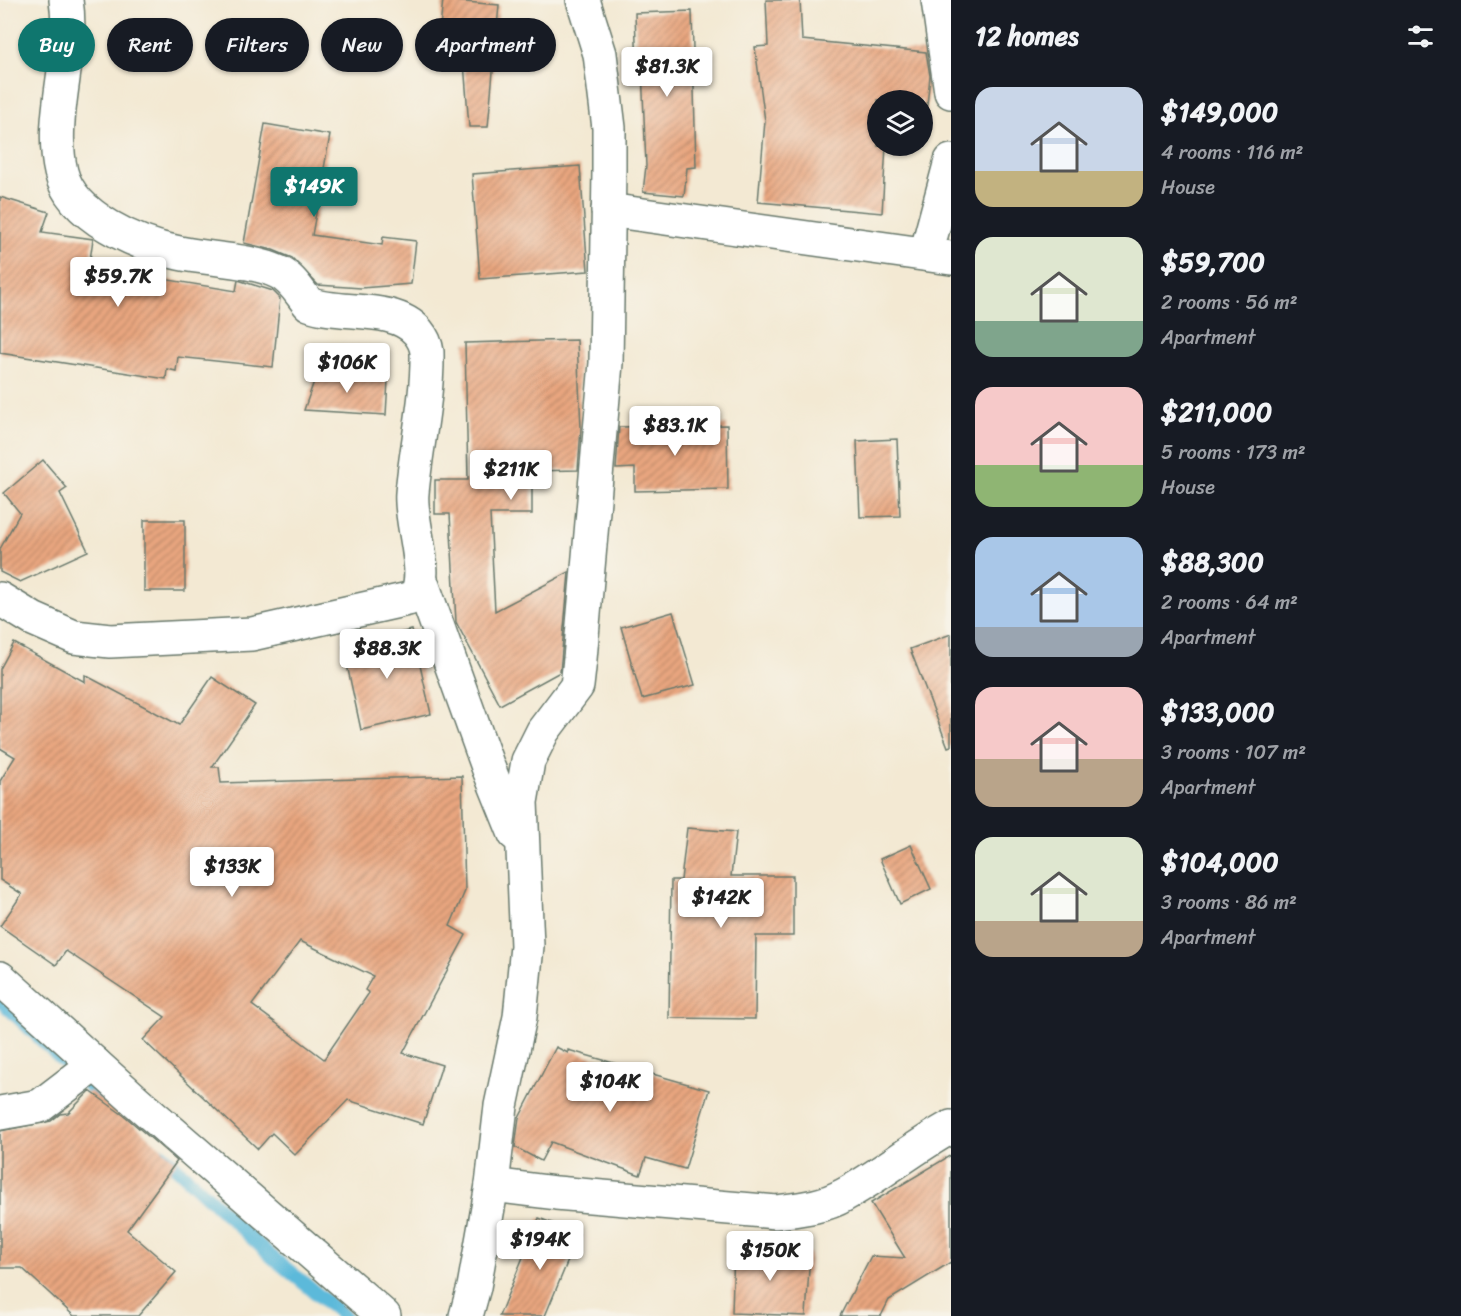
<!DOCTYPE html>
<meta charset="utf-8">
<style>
:root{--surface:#171b24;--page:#20242c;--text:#f1f3f6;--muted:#9ea1a6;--accent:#0f766e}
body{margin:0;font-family:Sriracha,sans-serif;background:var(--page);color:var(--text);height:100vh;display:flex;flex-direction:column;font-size:22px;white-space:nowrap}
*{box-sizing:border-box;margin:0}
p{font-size:20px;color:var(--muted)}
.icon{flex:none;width:33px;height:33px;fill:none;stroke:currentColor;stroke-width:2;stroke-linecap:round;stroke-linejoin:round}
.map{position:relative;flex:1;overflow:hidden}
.details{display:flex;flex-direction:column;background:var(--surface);width:510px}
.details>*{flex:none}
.banner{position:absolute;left:18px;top:18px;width:570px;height:54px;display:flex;gap:12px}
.controls{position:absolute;left:867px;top:90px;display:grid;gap:12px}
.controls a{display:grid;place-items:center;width:66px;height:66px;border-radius:50%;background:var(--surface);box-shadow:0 2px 4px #0004;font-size:30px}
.price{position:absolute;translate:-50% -51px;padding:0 14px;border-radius:6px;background:#fff;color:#222;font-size:20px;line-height:39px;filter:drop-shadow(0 2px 3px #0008)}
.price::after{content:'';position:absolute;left:50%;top:36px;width:18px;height:14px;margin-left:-9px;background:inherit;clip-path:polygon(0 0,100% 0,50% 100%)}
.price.selected{background:var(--accent);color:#fff}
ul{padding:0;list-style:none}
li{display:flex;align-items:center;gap:18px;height:150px;padding:0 24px}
li span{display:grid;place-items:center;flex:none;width:168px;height:120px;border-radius:18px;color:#555}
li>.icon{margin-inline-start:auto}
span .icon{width:72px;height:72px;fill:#fffc;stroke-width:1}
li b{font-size:26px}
h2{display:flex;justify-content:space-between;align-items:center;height:72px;padding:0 24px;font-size:26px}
.tag{padding:0 21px;border-radius:27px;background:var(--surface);box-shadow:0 2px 4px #0004;font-size:21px;line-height:54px}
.tag.selected{background:var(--accent);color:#fff}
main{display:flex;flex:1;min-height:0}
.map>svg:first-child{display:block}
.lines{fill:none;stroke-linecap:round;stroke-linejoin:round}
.stream{stroke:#5cb9da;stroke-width:14}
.building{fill:url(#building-hatch);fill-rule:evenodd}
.minor-casing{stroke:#69796c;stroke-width:36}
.tertiary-casing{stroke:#69796c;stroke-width:36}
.minor{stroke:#fff;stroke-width:33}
.tertiary{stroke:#fff;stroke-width:33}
</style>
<main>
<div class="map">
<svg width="951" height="1316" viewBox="0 0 951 1316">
<defs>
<pattern id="building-hatch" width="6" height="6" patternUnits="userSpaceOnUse" patternTransform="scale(1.5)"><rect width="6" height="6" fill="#e9a67f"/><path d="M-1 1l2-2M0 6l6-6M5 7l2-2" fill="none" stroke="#bc8869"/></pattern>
</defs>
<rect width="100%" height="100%" fill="#f7f3e8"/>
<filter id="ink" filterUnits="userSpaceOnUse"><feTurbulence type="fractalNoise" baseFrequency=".0167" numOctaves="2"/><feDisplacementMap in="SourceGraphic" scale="12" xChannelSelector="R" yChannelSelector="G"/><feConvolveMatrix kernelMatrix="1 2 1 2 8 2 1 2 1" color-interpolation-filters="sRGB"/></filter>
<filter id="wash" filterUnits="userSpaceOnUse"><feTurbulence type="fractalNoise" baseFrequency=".008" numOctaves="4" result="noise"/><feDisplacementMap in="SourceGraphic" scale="24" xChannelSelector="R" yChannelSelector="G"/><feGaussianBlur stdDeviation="1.35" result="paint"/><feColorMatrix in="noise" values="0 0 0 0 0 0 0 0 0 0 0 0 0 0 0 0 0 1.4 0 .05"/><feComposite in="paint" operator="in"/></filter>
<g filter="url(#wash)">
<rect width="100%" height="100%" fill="#f3e9d3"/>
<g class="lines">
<g class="stream">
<polyline points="0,1000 124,1119"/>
<polyline points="162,1154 271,1256 344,1316"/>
</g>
</g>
<g id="blocks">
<g class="building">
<polygon points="443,0 499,5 488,127 469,127 462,37 439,36"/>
<polygon points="766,0 800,0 802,40 926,52 930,76 925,125 922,125 922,100 878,100 878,146 886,146 882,213 758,202 765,121 755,47 768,46"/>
<polygon points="692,11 696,167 687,168 684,196 643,192 646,166 642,69 637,70 635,13"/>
<polygon points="265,124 330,135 312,235 382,245 383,237 416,241 411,284 361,288 318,285 292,258 273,250 244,243"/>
<polygon points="580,166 588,271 480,279 472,174"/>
<polygon points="0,197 49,212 42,232 93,239 89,267 236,291 238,280 273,291 280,298 273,367 178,357 176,371 167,369 166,379 0,353"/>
<polygon points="577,340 581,428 578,470 532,471 532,514 490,514 495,611 569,572 560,672 500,705 456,622 450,514 435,514 435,480 468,480 465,343"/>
<polygon points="319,367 355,378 388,380 386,415 304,410"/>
<polygon points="727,425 728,489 635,491 635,468 616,469 619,427"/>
<polygon points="897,439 900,516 860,517 857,441"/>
<polygon points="43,460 67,488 60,493 88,551 20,582 0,572 0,549 20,513 4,493"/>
<rect x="144" y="520" width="41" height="71"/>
<polygon points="673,612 695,685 642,699 621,627"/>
<polygon points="412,630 431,714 361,730 343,646"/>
<polygon points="951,634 951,746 948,747 910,649"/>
<path d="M 14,643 L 85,682 L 85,675 L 179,725 L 212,677 L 255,705 L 212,767 L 219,767 L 221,783 L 462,776 L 465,891 L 450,926 L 466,935 L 403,1053 L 442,1065 L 423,1124 L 348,1100 L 295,1155 L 272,1133 L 258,1149 L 143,1040 L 165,1017 L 66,951 L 56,965 L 0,926 L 22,894 L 0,880 L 0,781 L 15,757 L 0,748 L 0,669 ZM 300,941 L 373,976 L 365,990 L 369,993 L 324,1059 L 252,1005 Z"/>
<polygon points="687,828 736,832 731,876 793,876 793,936 756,936 755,1019 669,1018 671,880 681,880"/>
<polygon points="911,845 931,889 900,904 880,859"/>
<polygon points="556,1047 568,1053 568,1050 709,1090 685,1169 646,1158 640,1175 551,1142 541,1161 515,1147 519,1118"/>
<polygon points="90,1091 126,1117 177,1161 127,1230 176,1272 138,1316 74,1316 22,1268 0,1268 0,1131 51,1121 60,1114 68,1113"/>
<polygon points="951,1155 951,1262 889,1300 881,1316 840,1316 871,1256 905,1258 871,1203"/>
<polygon points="539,1218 579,1234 545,1316 499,1316"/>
<polygon points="734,1248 810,1253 806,1316 732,1313"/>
</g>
</g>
</g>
<g filter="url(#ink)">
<use href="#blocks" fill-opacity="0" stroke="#69796c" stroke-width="1.5"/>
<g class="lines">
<defs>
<g id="minor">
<polyline points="938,0 951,92"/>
<polyline points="608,210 951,258"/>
<polyline points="926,254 951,161"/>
<polyline points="422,583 488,767 515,834"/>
<path d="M 0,599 L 33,619 L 74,637 L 110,641 L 252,634 L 408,599 L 415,596 C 431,575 409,521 412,493 C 416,447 428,399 427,352 C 426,344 423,338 418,332 C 394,304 340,316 309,304 C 299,292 292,278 278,272 C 253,260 208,259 179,253 C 138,245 72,217 61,172 C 48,116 75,56 66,0"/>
<polyline points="0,1113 40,1106 95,1064"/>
<path d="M 492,1185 L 556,1193 L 776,1212 C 799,1209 824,1207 844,1195 C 881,1175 914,1147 951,1127"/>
<polyline points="466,1316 474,1287 492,1185 501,1106 520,1017 527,946 521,802 528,761 543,731 577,686 580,659 606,363 609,170 609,128 600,54 583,0"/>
</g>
<polyline id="tertiary" points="0,978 136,1101 384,1316"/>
</defs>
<use href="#minor" class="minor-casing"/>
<use href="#tertiary" class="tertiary-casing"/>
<use href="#minor" class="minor"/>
<use href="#tertiary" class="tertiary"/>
</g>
</g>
</svg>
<div class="controls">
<a><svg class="icon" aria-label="layers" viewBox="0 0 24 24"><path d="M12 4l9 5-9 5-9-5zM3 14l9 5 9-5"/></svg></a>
</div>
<b class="price" style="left:667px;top:98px">$81.3K</b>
<b class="price selected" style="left:314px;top:218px">$149K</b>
<b class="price" style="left:118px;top:308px">$59.7K</b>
<b class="price" style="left:347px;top:394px">$106K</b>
<b class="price" style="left:675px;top:457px">$83.1K</b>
<b class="price" style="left:511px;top:501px">$211K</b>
<b class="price" style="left:387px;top:680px">$88.3K</b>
<b class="price" style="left:232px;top:898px">$133K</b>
<b class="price" style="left:721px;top:929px">$142K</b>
<b class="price" style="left:610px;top:1113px">$104K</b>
<b class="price" style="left:540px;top:1271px">$194K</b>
<b class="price" style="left:770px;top:1282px">$150K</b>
<div class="banner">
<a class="tag selected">Buy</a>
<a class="tag">Rent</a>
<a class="tag">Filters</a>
<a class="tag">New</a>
<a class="tag">Apartment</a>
</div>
</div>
<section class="details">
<h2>12 homes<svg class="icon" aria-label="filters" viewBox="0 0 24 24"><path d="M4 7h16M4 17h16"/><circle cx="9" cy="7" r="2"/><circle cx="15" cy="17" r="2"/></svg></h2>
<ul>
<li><span style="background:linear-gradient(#c9d6e8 70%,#c2b280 0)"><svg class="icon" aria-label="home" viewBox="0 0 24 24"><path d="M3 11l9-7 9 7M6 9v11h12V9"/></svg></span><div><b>$149,000</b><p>4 rooms · 116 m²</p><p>House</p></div></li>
<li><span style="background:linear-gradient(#dfe7d0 70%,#7fa58c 0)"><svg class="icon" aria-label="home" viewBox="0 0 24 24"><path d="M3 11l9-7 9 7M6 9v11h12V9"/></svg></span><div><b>$59,700</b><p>2 rooms · 56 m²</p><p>Apartment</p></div></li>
<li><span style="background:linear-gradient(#f6c9c9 65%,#8fb573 0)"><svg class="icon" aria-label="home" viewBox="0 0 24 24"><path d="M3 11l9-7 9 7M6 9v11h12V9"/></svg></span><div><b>$211,000</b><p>5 rooms · 173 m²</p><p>House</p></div></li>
<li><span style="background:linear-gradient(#a9c7e8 75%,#9aa5b1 0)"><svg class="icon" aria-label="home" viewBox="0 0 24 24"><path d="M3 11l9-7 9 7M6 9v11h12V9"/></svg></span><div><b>$88,300</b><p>2 rooms · 64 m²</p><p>Apartment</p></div></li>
<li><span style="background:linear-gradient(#f6c9c9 60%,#b9a48a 0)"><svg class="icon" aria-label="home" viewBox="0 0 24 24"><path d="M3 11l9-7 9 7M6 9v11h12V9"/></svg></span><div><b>$133,000</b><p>3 rooms · 107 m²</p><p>Apartment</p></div></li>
<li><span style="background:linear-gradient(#dfe7d0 70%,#b9a48a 0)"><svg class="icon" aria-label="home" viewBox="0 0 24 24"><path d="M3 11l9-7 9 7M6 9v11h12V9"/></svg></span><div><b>$104,000</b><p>3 rooms · 86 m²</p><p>Apartment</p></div></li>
</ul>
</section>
</main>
